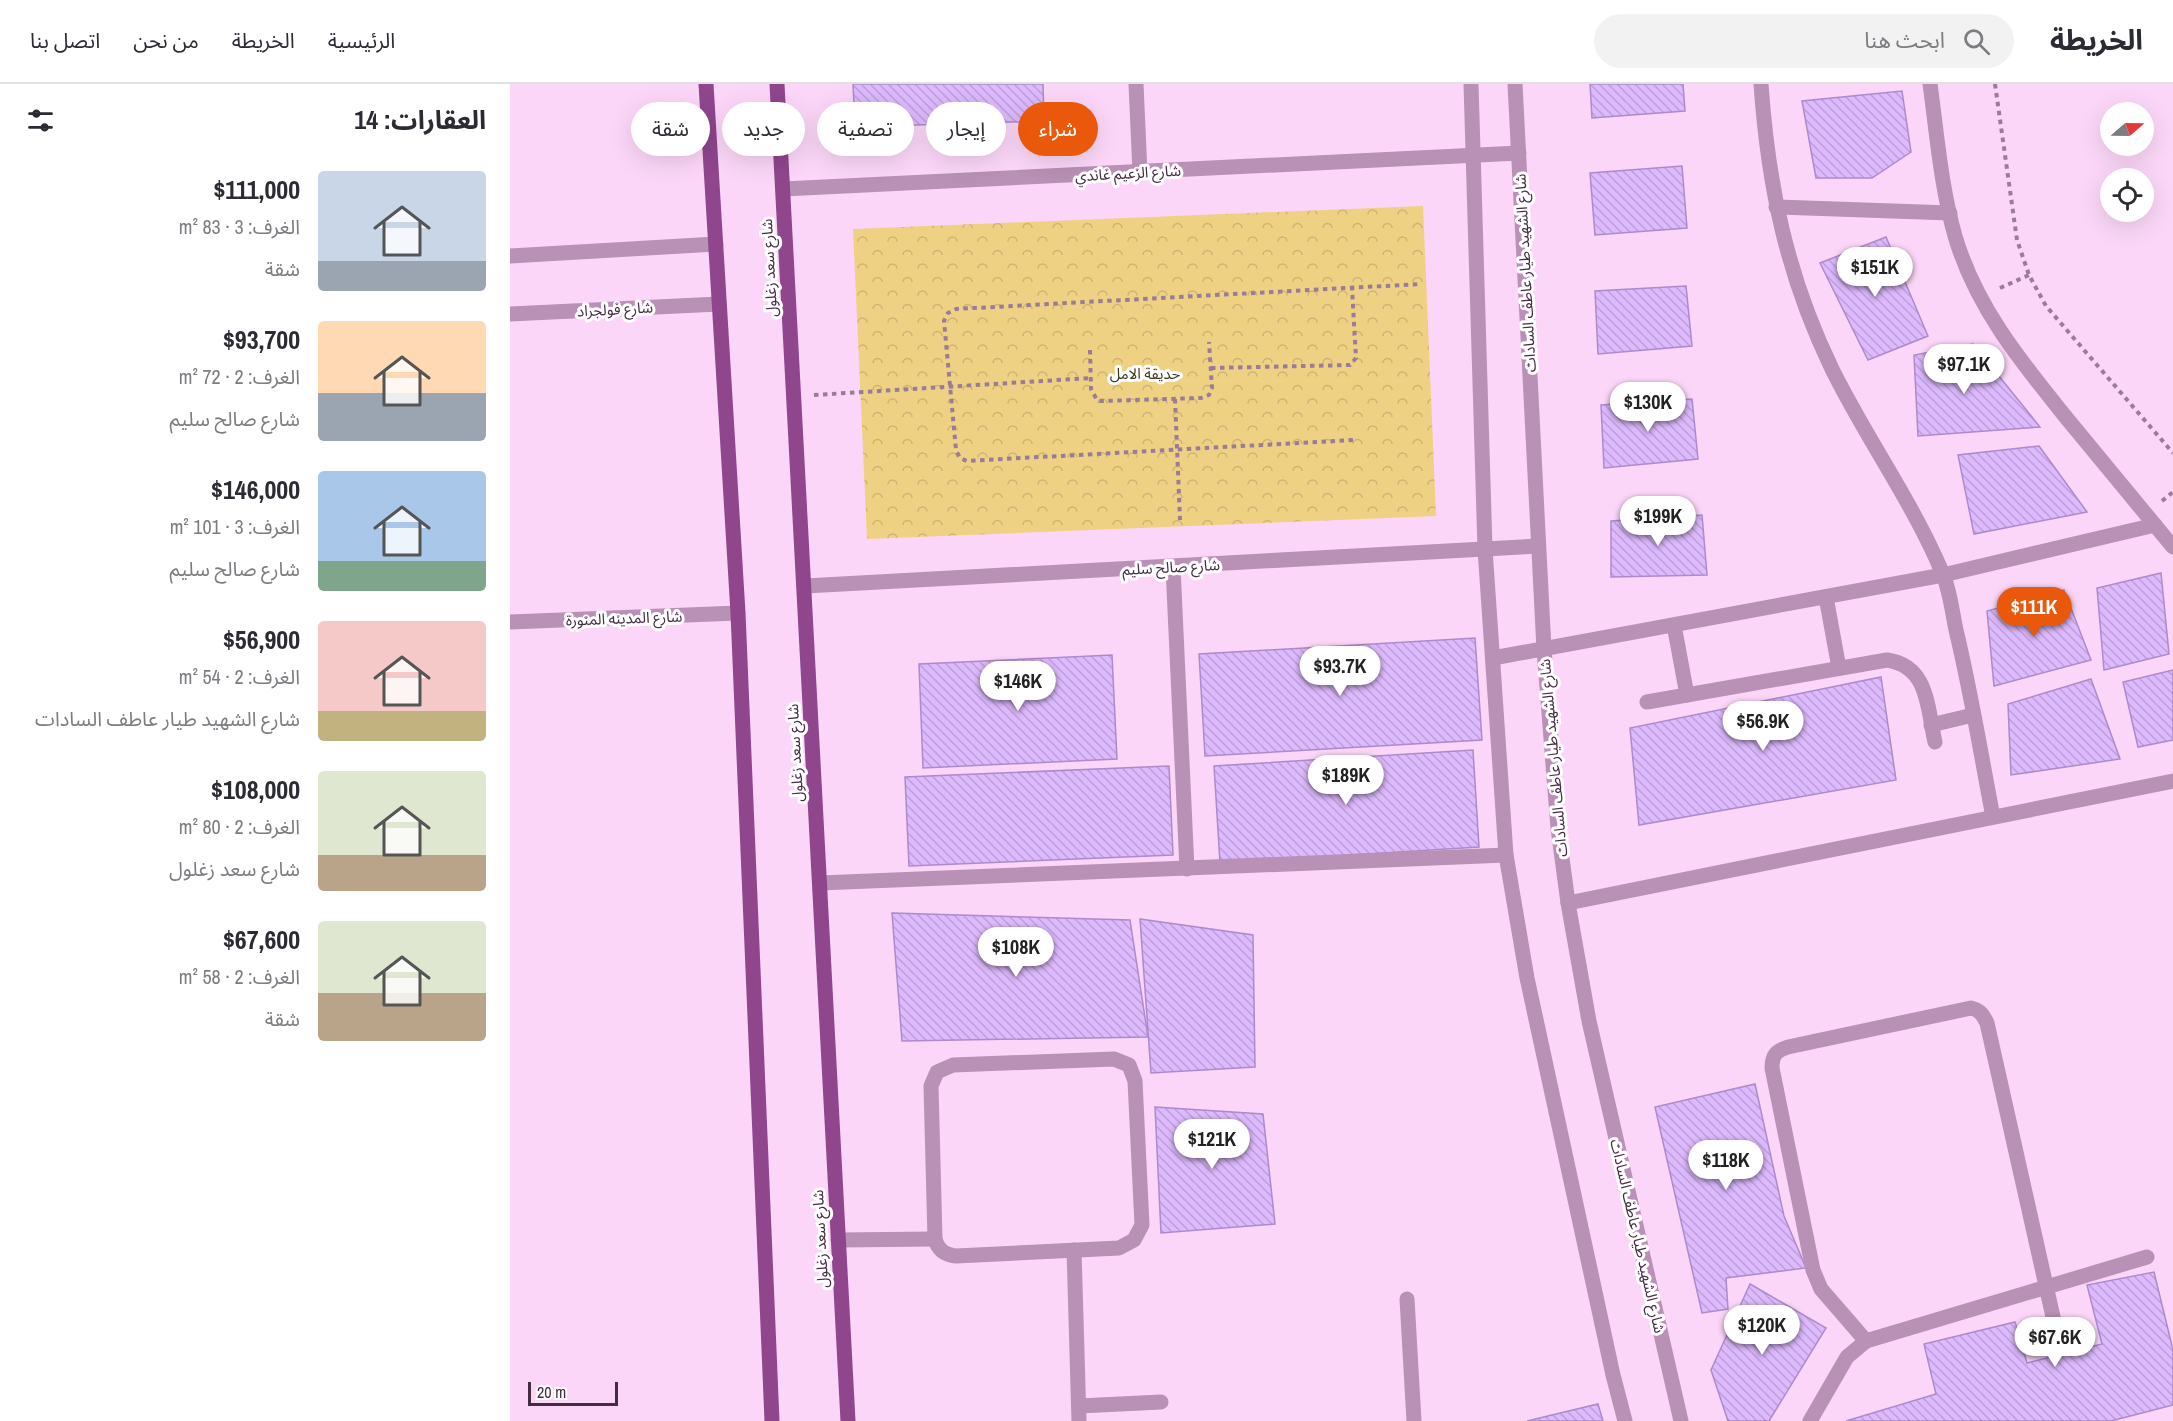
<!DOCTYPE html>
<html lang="ar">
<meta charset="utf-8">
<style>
:root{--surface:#fff;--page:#f2f2f3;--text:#2b2b33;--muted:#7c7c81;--line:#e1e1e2;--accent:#ea580c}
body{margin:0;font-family:"Archivo Narrow","Noto Sans Arabic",sans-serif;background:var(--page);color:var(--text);direction:rtl;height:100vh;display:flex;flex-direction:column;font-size:22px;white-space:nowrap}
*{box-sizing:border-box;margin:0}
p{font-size:20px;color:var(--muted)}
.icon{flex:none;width:33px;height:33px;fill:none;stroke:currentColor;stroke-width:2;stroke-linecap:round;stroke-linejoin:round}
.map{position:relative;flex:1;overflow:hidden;direction:ltr}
.details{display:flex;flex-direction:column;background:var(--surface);width:510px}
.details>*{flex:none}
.hud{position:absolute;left:18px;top:18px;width:570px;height:54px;direction:rtl;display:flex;gap:12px}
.needle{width:39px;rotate:70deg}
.controls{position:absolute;left:1590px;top:18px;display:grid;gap:12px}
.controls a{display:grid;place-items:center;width:54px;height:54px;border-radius:50%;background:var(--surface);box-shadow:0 6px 24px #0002;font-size:30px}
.scale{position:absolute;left:18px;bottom:15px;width:90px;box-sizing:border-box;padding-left:6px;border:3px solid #432b41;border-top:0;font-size:16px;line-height:21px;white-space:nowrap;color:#432b41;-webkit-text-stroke:4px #fff;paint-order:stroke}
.price{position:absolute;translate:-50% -51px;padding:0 14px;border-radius:21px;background:#fff;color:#222;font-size:20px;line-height:39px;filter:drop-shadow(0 2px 3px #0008)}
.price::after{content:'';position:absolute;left:50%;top:36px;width:18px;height:14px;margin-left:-9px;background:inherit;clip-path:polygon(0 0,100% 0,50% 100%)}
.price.on{background:var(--accent);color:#fff}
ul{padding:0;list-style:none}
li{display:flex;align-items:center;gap:18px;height:150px;padding:0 24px}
li span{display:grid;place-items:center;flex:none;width:168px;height:120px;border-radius:6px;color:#555}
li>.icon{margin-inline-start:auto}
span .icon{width:72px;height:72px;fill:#fffc;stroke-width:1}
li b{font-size:26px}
h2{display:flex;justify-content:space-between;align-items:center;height:72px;padding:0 24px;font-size:26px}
.tag{padding:0 21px;border-radius:27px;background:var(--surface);box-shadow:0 6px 24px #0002;font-size:21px;line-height:54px}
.tag.on{background:var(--accent);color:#fff}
header{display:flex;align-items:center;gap:36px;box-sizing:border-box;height:84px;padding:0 30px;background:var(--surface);border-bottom:2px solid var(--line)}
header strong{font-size:28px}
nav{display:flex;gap:33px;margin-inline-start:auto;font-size:21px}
.search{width:420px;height:54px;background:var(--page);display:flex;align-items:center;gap:15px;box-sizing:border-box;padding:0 21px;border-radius:33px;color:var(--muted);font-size:22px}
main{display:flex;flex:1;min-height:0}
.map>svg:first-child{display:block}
.park{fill:url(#park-crowns)}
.building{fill:url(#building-back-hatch);stroke:#ad8acb;stroke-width:1.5}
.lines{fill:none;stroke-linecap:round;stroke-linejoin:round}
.path{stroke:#9a7c98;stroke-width:4;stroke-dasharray:4.5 4.5;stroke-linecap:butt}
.minor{stroke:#b990b6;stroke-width:15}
.major{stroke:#8f468d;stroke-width:15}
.labels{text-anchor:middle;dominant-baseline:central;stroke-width:6;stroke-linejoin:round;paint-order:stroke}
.street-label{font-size:15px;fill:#432b41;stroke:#fff}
.park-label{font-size:15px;fill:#3f3620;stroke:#fff}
</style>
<header>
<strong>الخريطة</strong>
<div class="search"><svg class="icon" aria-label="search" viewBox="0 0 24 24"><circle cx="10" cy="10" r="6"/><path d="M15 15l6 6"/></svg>ابحث هنا</div>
<nav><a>الرئيسية</a><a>الخريطة</a><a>من نحن</a><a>اتصل بنا</a></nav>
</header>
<main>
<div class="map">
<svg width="1663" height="1337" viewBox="0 0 1663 1337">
<defs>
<pattern id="park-crowns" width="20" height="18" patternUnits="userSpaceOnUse" patternTransform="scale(1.5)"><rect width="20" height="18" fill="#efd184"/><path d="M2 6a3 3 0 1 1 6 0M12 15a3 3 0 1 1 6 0" fill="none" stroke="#ceb473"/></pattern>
<pattern id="building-back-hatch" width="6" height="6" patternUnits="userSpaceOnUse" patternTransform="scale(1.5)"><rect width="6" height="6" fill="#ddb9fd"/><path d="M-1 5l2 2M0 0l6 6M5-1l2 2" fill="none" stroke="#bf9fda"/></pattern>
</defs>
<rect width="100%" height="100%" fill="#fbd6f8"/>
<polygon class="park" points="913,122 926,432 357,455 343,145"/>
<g class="building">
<polygon points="343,0 533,0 534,37 345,43"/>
<polygon points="1080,0 1173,0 1175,27 1082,34"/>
<polygon points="1392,7 1401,68 1362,94 1306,94 1292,17"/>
<polygon points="1172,82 1177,144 1085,151 1080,89"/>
<polygon points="1376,153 1418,252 1358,276 1310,179"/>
<polygon points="1176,202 1182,262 1088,270 1085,207"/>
<polygon points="1463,260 1530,343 1408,352 1404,271"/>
<polygon points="1182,315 1188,375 1094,384 1091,321"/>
<polygon points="1529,362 1577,428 1464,450 1448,371"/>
<polygon points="1192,431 1197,491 1101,493 1101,437"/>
<polygon points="1651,489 1659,570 1594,586 1587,504"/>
<polygon points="1554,506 1581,576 1484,602 1477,527"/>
<polygon points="965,554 972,656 695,672 689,570"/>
<polygon points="602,571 607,675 413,684 409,580"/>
<polygon points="1663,586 1663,656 1628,663 1613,598"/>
<polygon points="1371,593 1386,696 1129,741 1120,644"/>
<polygon points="1581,595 1610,675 1501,691 1498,620"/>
<polygon points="963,666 969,763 710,779 704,682"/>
<polygon points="659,682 663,771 399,782 395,693"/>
<polygon points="382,829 620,836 638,953 392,957"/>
<polygon points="630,835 743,851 745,983 641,989"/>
<polygon points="1245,1000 1274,1132 1296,1184 1216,1194 1218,1225 1192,1229 1145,1023"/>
<polygon points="645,1023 753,1030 765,1140 651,1149"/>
<polygon points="1644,1188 1663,1266 1663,1321 1601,1337 1336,1337 1426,1310 1414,1260 1505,1238 1517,1279 1592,1260 1577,1201"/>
<polygon points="1240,1200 1316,1244 1259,1337 1218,1337 1201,1286"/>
<polygon points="1088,1320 1093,1337 1017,1337"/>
</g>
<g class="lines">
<g class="path">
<polyline points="1485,0 1507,156 1519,191 1536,222 1663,369"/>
<polyline points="1490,204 1519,191"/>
<polyline points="580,266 581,305 587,316 591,317 691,314 699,311 702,304 699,258"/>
<polyline points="701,284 840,281 846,274 842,204"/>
<polyline points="304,311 581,294"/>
<polyline points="665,315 670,436"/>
<polyline points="843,356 457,377 450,374 446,366 434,237 438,229 446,225 911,200"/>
<polyline points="1652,417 1663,408"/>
</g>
<g class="minor">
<polyline points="626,0 630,89"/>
<polyline points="961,0 975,465 996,771 1017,894 1103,1291 1115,1337"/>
<polyline points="1005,0 1034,565 1048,744 1058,819 1079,937 1171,1337"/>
<path d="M 1251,0 C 1258,102 1277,192 1322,285 C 1356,354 1402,417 1432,488 C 1440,506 1442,527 1446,546 C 1461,608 1471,671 1483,733"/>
<path d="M 1420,0 C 1427,51 1431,103 1445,152 C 1466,224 1513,280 1559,337 C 1594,379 1628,421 1663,463"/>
<polyline points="273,105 1009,69"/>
<polyline points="1266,123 1440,129"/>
<polyline points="0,172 206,160"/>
<polyline points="0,230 209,220"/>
<polyline points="663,483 677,785"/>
<polyline points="295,502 1028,462"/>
<polyline points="1316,513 1329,584"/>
<polyline points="0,538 228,529"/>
<polyline points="1164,541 1177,611"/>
<polyline points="983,574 1433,491 1645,441"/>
<path d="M 1137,618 L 1377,576 C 1419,582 1417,624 1425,658"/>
<polyline points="1421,641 1463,631"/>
<polyline points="310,799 996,771"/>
<polyline points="1058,819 1663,697"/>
<path d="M 604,975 L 619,981 L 625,997 L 632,1141 L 624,1156 L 609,1164 L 446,1172 C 435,1171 428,1166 425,1155 L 421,1002 L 427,988 L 443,981 Z"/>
<polyline points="328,1156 425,1155"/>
<polyline points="564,1166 569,1337"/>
<polyline points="897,1215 904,1337"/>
<path d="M 1356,1257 L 1311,1205 L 1303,1186 L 1262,984 C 1262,971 1266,967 1278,963 L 1461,924 C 1470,926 1473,931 1477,939 L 1550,1264"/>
<polyline points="569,1322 651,1318"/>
<polyline points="1300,1337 1337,1273 1356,1257 1637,1173"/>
</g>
<g class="major">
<polyline points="196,0 228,529 262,1337"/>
<polyline points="267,0 338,1337"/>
</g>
</g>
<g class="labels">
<g class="street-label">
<text transform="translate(618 89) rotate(-3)">شارع الزعيم غاندي</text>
<text transform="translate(259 184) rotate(-93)">شارع سعد زغلول</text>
<text transform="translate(1015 189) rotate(-93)">شارع الشهيد طيار عاطف السادات</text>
<text transform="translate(105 225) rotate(-3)">شارع فولجراد</text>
<text transform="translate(661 483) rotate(-3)">شارع صالح سليم</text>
<text transform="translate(114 534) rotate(-2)">شارع المدينه المنورة</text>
<text transform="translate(285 669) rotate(-93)">شارع سعد زغلول</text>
<text transform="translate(1043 674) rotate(-95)">شارع الشهيد طيار عاطف السادات</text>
<text transform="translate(1128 1152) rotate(77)">شارع الشهيد طيار عاطف السادات</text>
<text transform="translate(310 1155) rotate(-93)">شارع سعد زغلول</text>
</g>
<g class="park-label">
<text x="635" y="289">حديقة الامل</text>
</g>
</g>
</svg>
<div class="controls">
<a><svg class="needle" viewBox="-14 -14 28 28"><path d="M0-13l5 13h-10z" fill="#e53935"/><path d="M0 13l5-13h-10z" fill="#7c7c81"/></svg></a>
<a><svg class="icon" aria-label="locate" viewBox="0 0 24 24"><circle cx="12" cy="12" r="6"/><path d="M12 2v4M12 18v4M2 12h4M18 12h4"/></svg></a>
</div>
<div class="scale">20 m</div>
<b class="price" style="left:1365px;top:214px">$151K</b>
<b class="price" style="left:1454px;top:311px">$97.1K</b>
<b class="price" style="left:1138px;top:349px">$130K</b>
<b class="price" style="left:1148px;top:463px">$199K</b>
<b class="price on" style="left:1524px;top:554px">$111K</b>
<b class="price" style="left:830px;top:613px">$93.7K</b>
<b class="price" style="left:508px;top:628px">$146K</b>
<b class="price" style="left:1253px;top:668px">$56.9K</b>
<b class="price" style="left:836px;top:722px">$189K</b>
<b class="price" style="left:506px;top:894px">$108K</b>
<b class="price" style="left:702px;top:1086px">$121K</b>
<b class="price" style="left:1216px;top:1107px">$118K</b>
<b class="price" style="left:1252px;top:1272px">$120K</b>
<b class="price" style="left:1545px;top:1284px">$67.6K</b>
<div class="hud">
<a class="tag on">شراء</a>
<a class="tag">إيجار</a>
<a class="tag">تصفية</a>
<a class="tag">جديد</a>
<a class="tag">شقة</a>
</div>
</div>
<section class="details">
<h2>العقارات: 14<svg class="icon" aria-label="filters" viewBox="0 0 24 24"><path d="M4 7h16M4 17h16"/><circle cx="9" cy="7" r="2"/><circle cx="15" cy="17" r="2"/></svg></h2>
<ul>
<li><span style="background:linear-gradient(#c9d6e8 75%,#9aa5b1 0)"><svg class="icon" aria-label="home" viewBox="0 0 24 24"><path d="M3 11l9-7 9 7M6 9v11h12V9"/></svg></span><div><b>$111,000</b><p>الغرف: 3 · 83 m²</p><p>شقة</p></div></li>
<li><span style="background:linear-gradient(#ffd9b3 60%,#9aa5b1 0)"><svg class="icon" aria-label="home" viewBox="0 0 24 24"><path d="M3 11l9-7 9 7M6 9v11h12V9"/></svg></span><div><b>$93,700</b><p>الغرف: 2 · 72 m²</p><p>شارع صالح سليم</p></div></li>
<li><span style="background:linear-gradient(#a9c7e8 75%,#7fa58c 0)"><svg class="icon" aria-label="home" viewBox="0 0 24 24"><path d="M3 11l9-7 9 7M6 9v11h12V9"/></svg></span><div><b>$146,000</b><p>الغرف: 3 · 101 m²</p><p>شارع صالح سليم</p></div></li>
<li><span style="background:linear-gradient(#f6c9c9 75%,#c2b280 0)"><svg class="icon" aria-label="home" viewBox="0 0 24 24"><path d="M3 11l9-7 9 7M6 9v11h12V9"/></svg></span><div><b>$56,900</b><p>الغرف: 2 · 54 m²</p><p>شارع الشهيد طيار عاطف السادات</p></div></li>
<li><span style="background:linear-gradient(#dfe7d0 70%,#b9a48a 0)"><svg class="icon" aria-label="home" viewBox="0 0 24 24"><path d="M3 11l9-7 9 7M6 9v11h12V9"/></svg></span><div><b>$108,000</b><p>الغرف: 2 · 80 m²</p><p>شارع سعد زغلول</p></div></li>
<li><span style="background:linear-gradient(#dfe7d0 60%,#b9a48a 0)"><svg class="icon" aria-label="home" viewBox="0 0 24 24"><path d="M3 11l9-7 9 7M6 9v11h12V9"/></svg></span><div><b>$67,600</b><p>الغرف: 2 · 58 m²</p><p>شقة</p></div></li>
</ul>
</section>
</main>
